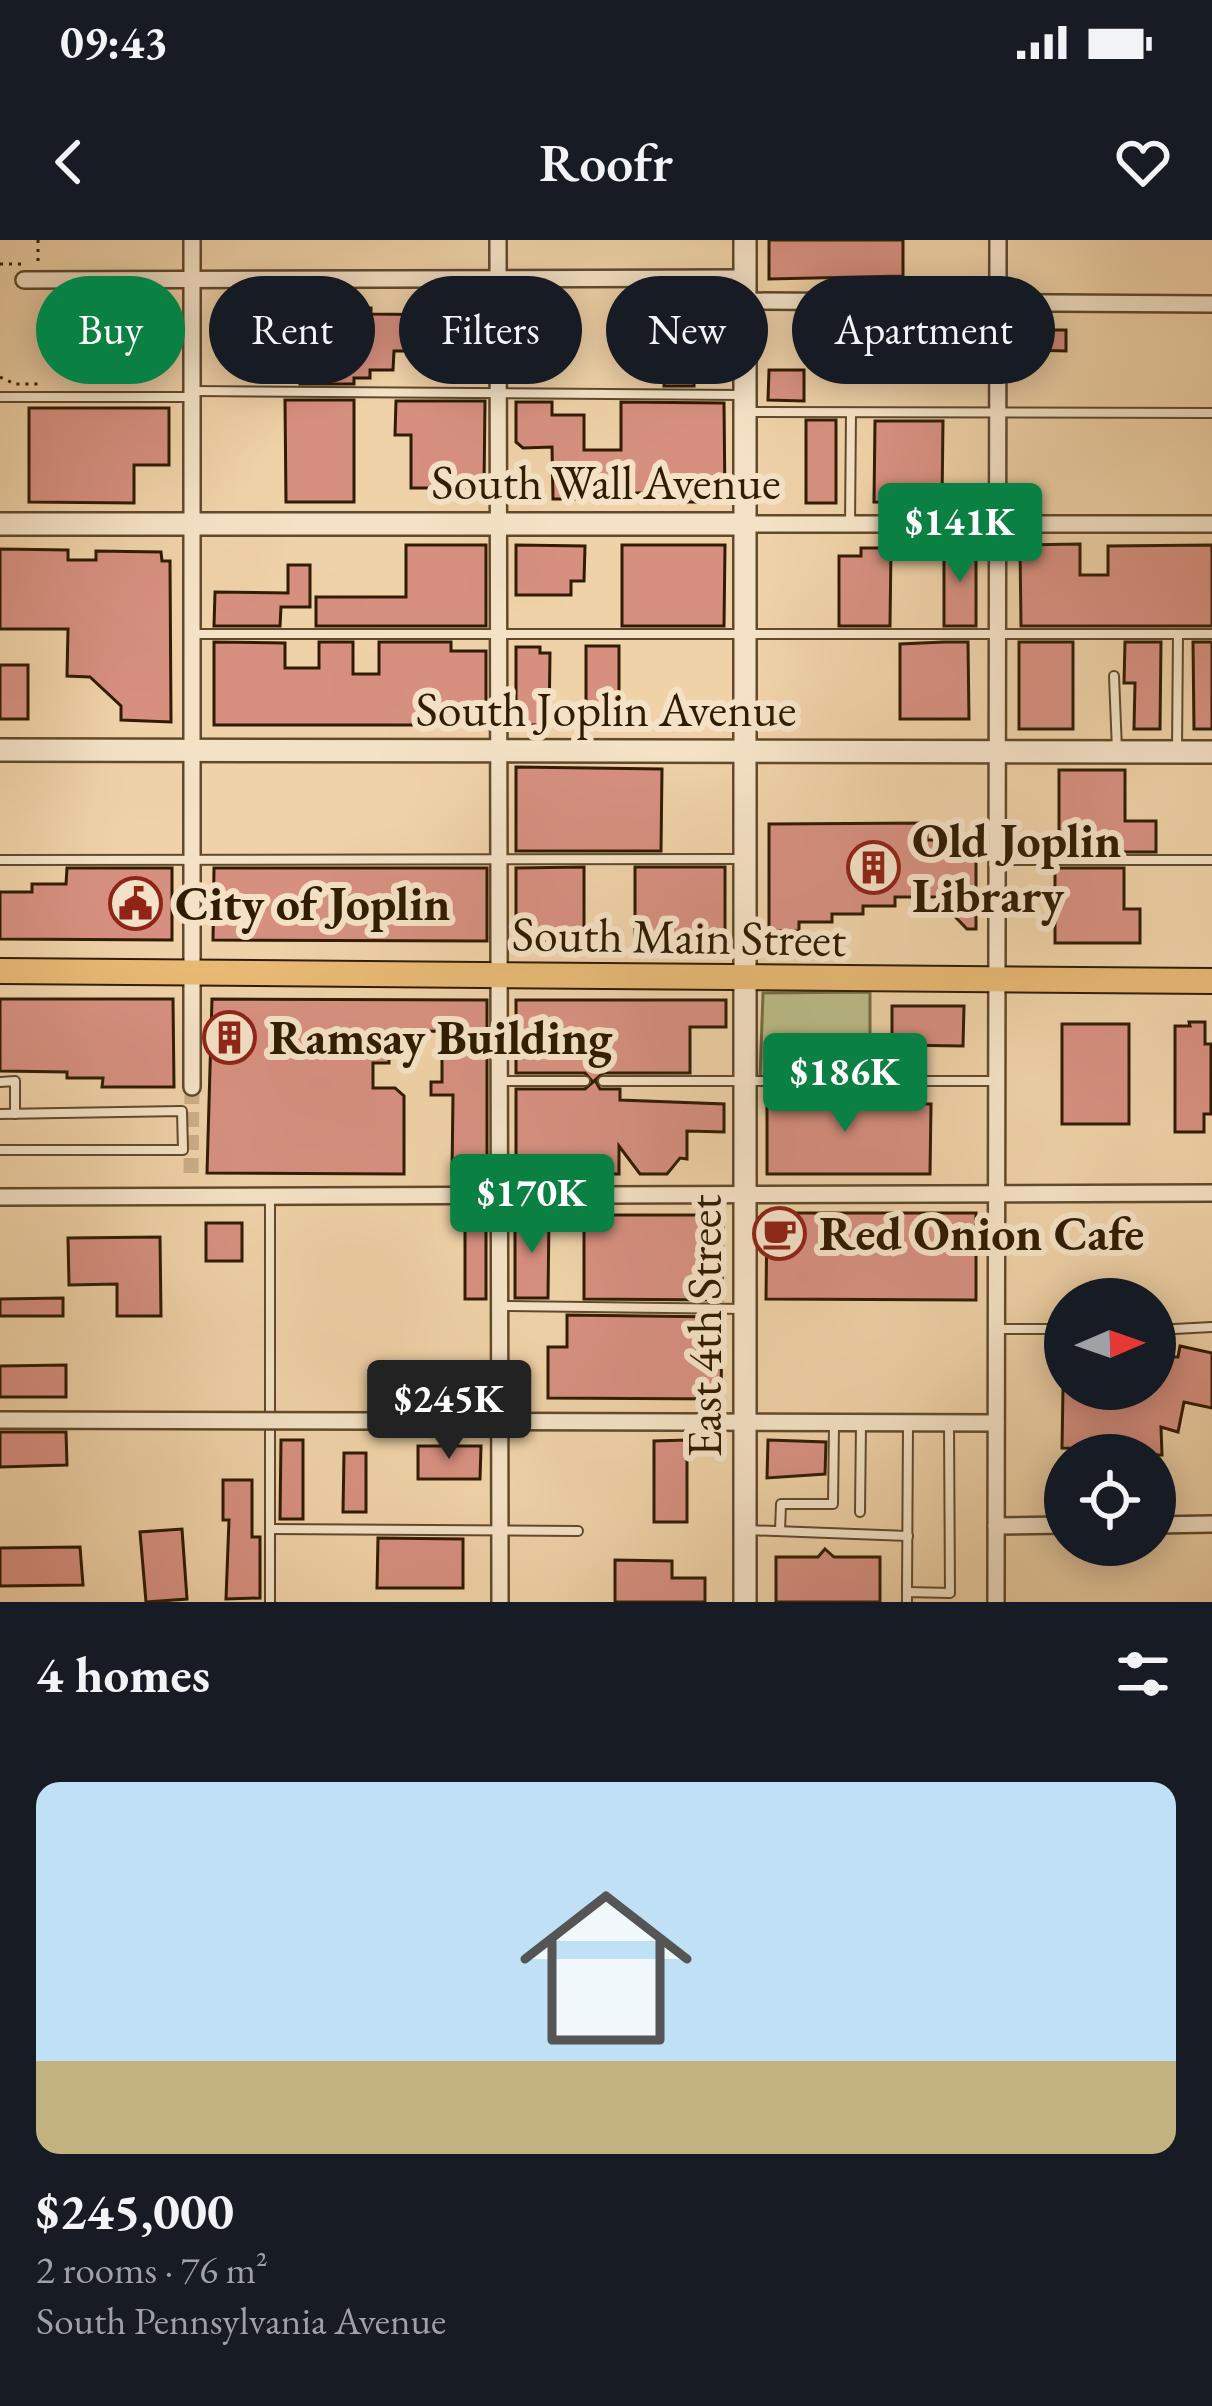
<!DOCTYPE html>
<meta charset="utf-8">
<style>
:root{--surface:#171b24;--page:#242831;--text:#f1f3f6;--muted:#9ea1a6;--line:#363941;--accent:#0b8043}
body{margin:0;font-family:"EB Garamond",serif;background:var(--page);color:var(--text);height:100vh;display:flex;flex-direction:column;font-size:45px;white-space:nowrap}
*{box-sizing:border-box;margin:0}
p{font-size:39px;color:var(--muted)}
.icon{flex:none;width:66px;height:66px;fill:none;stroke:currentColor;stroke-width:2;stroke-linecap:round;stroke-linejoin:round}
.map{position:relative;height:1362px;overflow:hidden}
.sheet{display:flex;flex-direction:column;background:var(--surface);flex:1}
.sheet>*{flex:none}
.guide{position:absolute;left:36px;top:36px;width:1140px;height:108px;display:flex;gap:24px}
.needle{width:78px;rotate:88deg}
.fabs{position:absolute;left:1044px;top:1038px;display:grid;gap:24px}
.fabs a{display:grid;place-items:center;width:132px;height:132px;border-radius:50%;background:var(--surface);box-shadow:0 6px 30px #0003;font-size:60px}
.price{position:absolute;translate:-50% -102px;padding:0 27px;border-radius:12px;background:var(--accent);color:#fff;font-size:39px;line-height:78px;filter:drop-shadow(0 3px 6px #0008)}
.price::after{content:'';position:absolute;left:50%;top:72px;width:36px;height:27px;margin-left:-18px;background:inherit;clip-path:polygon(0 0,100% 0,50% 100%)}
.price.on{background:#222;color:#fff}
ul{padding:0;list-style:none}
li{display:grid;align-content:center;gap:24px;height:636px;padding:0 36px}
li+li{border-top:3px solid var(--line)}
li span{display:grid;place-items:center;height:372px;border-radius:24px;color:#555}
li>.icon{margin-inline-start:auto}
span .icon{width:216px;height:216px;fill:#fffc;stroke-width:1}
li b{font-size:51px}
h2{display:flex;justify-content:space-between;align-items:center;height:144px;padding:0 36px;font-size:51px}
.tag{padding:0 42px;border-radius:54px;background:var(--surface);box-shadow:0 6px 30px #0003;font-size:42px;line-height:108px}
.tag.on{background:var(--accent);color:#fff}
.status{display:flex;justify-content:space-between;align-items:center;height:84px;padding:0 60px;background:var(--surface);direction:ltr}
.status svg{height:33px;fill:currentColor}
header{display:flex;justify-content:space-between;align-items:center;height:156px;padding:0 36px;background:var(--surface);font-size:54px;font-weight:600}
.map>svg:first-child{display:block}
.green{fill:#babc88;stroke:#756c45;stroke-width:3}
.building{fill:#d79080;stroke:#301c02;stroke-width:3}
.lines{fill:none;stroke-linecap:round;stroke-linejoin:round}
.minor-tunnel{stroke:#caae87;stroke-width:15;stroke-dasharray:15 8;stroke-linecap:butt}
.service-casing{stroke:#604a2c;stroke-width:12}
.minor-casing{stroke:#604a2c;stroke-width:20}
.tertiary-casing{stroke:#604a2c;stroke-width:26}
.primary-casing{stroke:#301c02;stroke-width:28}
.path{stroke:#301c02;stroke-width:3;stroke-dasharray:3 6;stroke-linecap:butt}
.service{stroke:#f5e2c6;stroke-width:8}
.minor{stroke:#f5e2c6;stroke-width:15}
.tertiary{stroke:#f5e2c6;stroke-width:21}
.primary{stroke:#e8b974;stroke-width:24}
.minor-bridge-casing{stroke:#604a2c;stroke-width:20;stroke-linecap:butt}
.minor-bridge{stroke:#f5e2c6;stroke-width:15}
.labels{text-anchor:middle;dominant-baseline:central;stroke-width:12;stroke-linejoin:round;paint-order:stroke}
.street-label{font-size:48px;fill:#301c02;stroke:#f5e2c6}
.poi-label{font-size:48px;font-weight:bold;fill:#301c02;stroke:#f5e2c6;text-anchor:start}
</style>
<div class="status"><b>09:43</b><svg viewBox="0 0 49 12"><path d="M0 12V9h3v3zM5 12V6h3v6zM10 12V3h3v9zM15 12V0h3v12zM26 1h20v11H26zM47 4h2v5h-2z"/></svg></div>
<header><svg class="icon" aria-label="back" viewBox="0 0 24 24"><path d="M15 5l-7 7 7 7"/></svg>Roofr<svg class="icon" aria-label="heart" viewBox="0 0 24 24"><path d="M12 20l-8-8c-3-5 5-10 8-4 3-6 11-1 8 4z"/></svg></header>
<div class="map">
<svg width="1212" height="1362" viewBox="0 0 1212 1362">
<rect width="100%" height="100%" fill="#f0d2a8"/>
<filter id="stains"><feTurbulence type="fractalNoise" baseFrequency=".00167" numOctaves="4"/><feColorMatrix values="0 0 0 0 .2 0 0 0 0 .09 0 0 0 0 .02 0 0 0 .5 -.17"/></filter>
<radialGradient id="worn" r=".72"><stop offset=".6" stop-color="#630" stop-opacity="0"/><stop offset="1" stop-color="#630" stop-opacity=".3"/></radialGradient>
<polygon class="green" points="870,752 870,838 760,838 763,753"/>
<g class="building">
<polygon points="769,0 903,0 903,36 769,39"/>
<polygon points="710,59 710,132 694,132 694,146 664,146 664,60"/>
<polygon points="318,67 371,68 371,74 453,75 453,105 445,105 445,123 418,123 418,111 394,111 393,130 370,130 370,138 354,138 354,144 300,144 300,121 253,121 253,113 244,113 245,90 253,90 254,81 318,81"/>
<polygon points="1029,90 1066,90 1066,111 1029,110"/>
<polygon points="769,130 804,130 804,161 768,160"/>
<polygon points="285,160 354,160 354,262 286,262"/>
<polygon points="396,161 485,161 484,248 411,248 411,195 395,195"/>
<polygon points="516,162 552,162 552,175 584,175 584,210 621,210 621,162 724,163 725,262 658,262 658,253 580,253 580,259 553,259 552,207 523,208 516,202"/>
<polygon points="29,168 169,168 169,225 134,225 134,263 29,262"/>
<rect x="806" y="180" width="30" height="83"/>
<polygon points="875,181 943,181 942,263 874,262"/>
<rect x="944" y="304" width="32" height="82"/>
<polygon points="1080,304 1080,335 1108,335 1108,306 1212,305 1212,386 1021,386 1020,305"/>
<polygon points="406,305 486,305 486,386 316,386 316,357 406,357"/>
<polygon points="516,305 585,306 584,341 571,341 571,355 516,355"/>
<polygon points="622,305 725,305 724,386 622,386"/>
<polygon points="861,308 891,308 890,386 839,386 839,316 861,316"/>
<polygon points="0,309 68,310 68,320 96,320 96,311 161,312 162,321 170,321 171,482 121,480 121,466 90,437 67,436 68,389 0,389"/>
<polygon points="288,325 310,325 310,367 281,367 280,386 214,386 215,352 288,353"/>
<polygon points="214,402 285,403 285,428 319,428 319,402 353,402 353,434 379,434 379,402 451,402 451,411 486,411 486,477 477,485 214,485"/>
<polygon points="944,402 968,402 969,479 900,479 900,404"/>
<rect x="1019" y="402" width="54" height="87"/>
<polygon points="1125,402 1161,402 1160,489 1134,489 1135,443 1124,443"/>
<polygon points="1193,402 1212,402 1212,489 1194,489"/>
<rect x="586" y="406" width="33" height="78"/>
<polygon points="516,407 540,407 540,413 550,413 549,485 516,485"/>
<rect x="0" y="425" width="28" height="54"/>
<polygon points="516,527 662,529 661,611 516,611"/>
<polygon points="1059,530 1125,530 1125,581 1156,581 1156,612 1059,612"/>
<polygon points="927,583 927,600 976,600 976,689 967,689 936,657 895,657 895,666 863,666 863,674 832,674 832,682 799,682 799,691 769,691 769,584"/>
<polygon points="584,627 584,701 516,701 516,628"/>
<rect x="635" y="627" width="90" height="74"/>
<polygon points="67,628 172,628 172,700 0,699 0,652 32,652 32,644 66,644"/>
<polygon points="214,628 487,628 487,701 213,700"/>
<polygon points="1055,628 1124,628 1124,669 1140,669 1140,703 1055,703"/>
<polygon points="0,759 173,759 174,847 102,847 103,838 67,838 67,832 0,831"/>
<polygon points="212,759 487,760 487,934 452,934 453,855 431,855 431,842 442,842 442,791 389,792 389,823 373,823 373,848 395,848 404,856 404,934 207,933"/>
<polygon points="516,760 726,760 726,787 690,787 690,833 603,833 595,840 600,849 620,849 620,860 724,864 724,892 687,891 687,919 680,918 667,934 640,934 619,906 619,934 516,934 516,849 585,849 593,842 585,833 516,833"/>
<polygon points="892,766 964,766 963,806 892,805"/>
<polygon points="1189,782 1205,782 1205,804 1211,804 1211,874 1204,874 1204,892 1175,892 1175,786 1190,786"/>
<rect x="1062" y="784" width="67" height="100"/>
<polygon points="767,849 843,849 843,863 931,864 930,934 767,934"/>
<polygon points="767,973 976,973 976,1060 766,1059"/>
<polygon points="515,974 549,975 548,1058 515,1058"/>
<polygon points="584,975 723,975 722,1060 584,1059"/>
<rect x="465" y="978" width="21" height="81"/>
<rect x="206" y="983" width="36" height="38"/>
<polygon points="160,997 161,1076 117,1076 117,1044 69,1045 68,998"/>
<polygon points="63,1058 63,1076 0,1076 0,1059"/>
<polygon points="567,1075 722,1077 721,1159 548,1158 548,1107 567,1107"/>
<polygon points="1180,1106 1212,1113 1212,1168 1184,1162 1178,1192 1161,1187 1162,1215 1112,1215 1112,1209 1062,1208 1063,1149 1155,1149 1155,1117 1178,1117"/>
<polygon points="66,1125 66,1157 0,1157 0,1126"/>
<polygon points="0,1192 66,1192 67,1225 0,1227"/>
<polygon points="281,1200 303,1200 303,1279 280,1279"/>
<polygon points="687,1200 687,1282 654,1282 654,1201"/>
<polygon points="768,1200 826,1202 825,1234 767,1238"/>
<polygon points="418,1206 481,1206 480,1239 418,1239"/>
<polygon points="344,1213 366,1213 366,1272 343,1272"/>
<polygon points="223,1240 252,1240 252,1297 260,1297 260,1358 226,1359 229,1280 223,1280"/>
<polygon points="182,1289 187,1359 146,1362 140,1292"/>
<polygon points="378,1298 463,1299 463,1348 377,1348"/>
<polygon points="80,1307 83,1345 0,1346 0,1308"/>
<polygon points="825,1309 834,1317 880,1317 880,1362 776,1362 776,1317 818,1317"/>
<polygon points="615,1320 672,1321 672,1338 705,1338 705,1362 615,1362"/>
</g>
<g class="lines">
<polyline class="minor-tunnel" points="191,933 192,847"/>
<defs>
<g id="service">
<polyline points="193,151 742,155"/>
<polyline points="0,157 190,157"/>
<polyline points="746,172 1212,173"/>
<polyline points="850,284 851,173"/>
<polyline points="193,394 1212,394"/>
<polyline points="1114,436 1117,510"/>
<polyline points="1177,510 1178,394"/>
<polyline points="0,620 742,619"/>
<polyline points="997,620 1212,620"/>
<polyline points="501,841 585,841"/>
<polyline points="603,841 994,841"/>
<polyline points="0,842 15,841 15,874"/>
<polyline points="0,874 182,871 183,910 0,910"/>
<polyline points="502,1066 745,1069"/>
<polyline points="995,1089 1065,1089"/>
<polyline points="1155,1090 1212,1087"/>
<polyline points="860,1272 861,1184"/>
<polyline points="270,1289 578,1291"/>
<polyline points="747,1290 908,1296"/>
<polyline points="780,1291 781,1264 833,1264 834,1185"/>
<polyline points="907,1352 908,1186"/>
<polyline points="270,1362 270,957"/>
<polyline points="907,1362 907,1352 950,1353 949,1185"/>
</g>
<g id="minor">
<polyline points="498,0 500,1362"/>
<polyline points="24,40 745,38"/>
<polyline points="744,61 1212,64"/>
<polyline points="744,284 1212,284"/>
<polyline points="192,847 192,0"/>
<polyline points="0,957 1212,953"/>
<polyline points="380,1181 996,1183"/>
<polyline points="1155,1285 1212,1284"/>
<polyline points="996,1286 1065,1285"/>
<polyline points="996,1362 998,0"/>
</g>
<g id="tertiary">
<polyline points="745,0 745,1362"/>
<polyline points="0,284 744,284"/>
<polyline points="0,510 1212,512"/>
</g>
<polyline id="primary" points="0,731 1212,741"/>
</defs>
<use href="#service" class="service-casing"/>
<use href="#minor" class="minor-casing"/>
<use href="#tertiary" class="tertiary-casing"/>
<use href="#primary" class="primary-casing"/>
<g class="path">
<polyline points="38,0 38,22"/>
<polyline points="0,24 23,24"/>
<polyline points="0,137 15,144 42,144"/>
</g>
<use href="#service" class="service"/>
<use href="#minor" class="minor"/>
<use href="#tertiary" class="tertiary"/>
<use href="#primary" class="primary"/>
<defs>
<polyline id="minor-bridge" points="0,1180 380,1181"/>
</defs>
<use href="#minor-bridge" class="minor-bridge-casing"/>
<use href="#minor-bridge" class="minor-bridge"/>
</g>
<defs>
<symbol id="building-ring" viewBox="-11 -11 22 22"><circle r="9.5" fill="#f5e2c6" stroke="#8f2418" stroke-width="1.5"/><path d="M-4-6H4V6H1V3H-1V6H-4ZM-2.5-4.3h1.7v1.8h-1.7ZM.8-4.3h1.7v1.8H.8ZM-2.5-1h1.7V.8h-1.7ZM.8-1h1.7V.8H.8Z" fill="#8f2418"/></symbol>
<symbol id="civic-ring" viewBox="-11 -11 22 22"><circle r="9.5" fill="#f5e2c6" stroke="#8f2418" stroke-width="1.5"/><path d="M-.6-6.5H3V-4.5H.6V-3L4-1V1h2V6H-6V1h2V-1L-.6-3ZM-1.2 2.5V6h2.4V2.5Z" fill="#8f2418"/></symbol>
<symbol id="cafe-ring" viewBox="-11 -11 22 22"><circle r="9.5" fill="#f5e2c6" stroke="#8f2418" stroke-width="1.5"/><path d="M-5.5-4.5H6V0H3Q3 3.5 0 3.5H-2.5Q-5.5 3.5-5.5 0ZM3-3.2v2h1.7v-2ZM-6 4.5H4V6H-6Z" fill="#8f2418"/></symbol>
</defs>
<g fill-rule="evenodd">
<use href="#building-ring" x="844" y="598" width="59" height="59"/>
<use href="#civic-ring" x="106" y="634" width="59" height="59"/>
<use href="#building-ring" x="200" y="768" width="59" height="59"/>
<use href="#cafe-ring" x="750" y="964" width="59" height="59"/>
</g>
<g class="labels">
<g class="street-label">
<text x="606" y="242">South Wall Avenue</text>
<text x="606" y="469">South Joplin Avenue</text>
<text transform="translate(679 696) rotate(1)">South Main Street</text>
<text transform="translate(704 1086) rotate(-90)">East 4th Street</text>
</g>
<g class="poi-label">
<text x="912" y="600">Old Joplin<tspan x="912" dy="55">Library</tspan></text>
<text x="175" y="663">City of Joplin</text>
<text x="269" y="797">Ramsay Building</text>
<text x="819" y="993">Red Onion Cafe</text>
</g>
</g>
<rect width="100%" height="100%" filter="url(#stains)"/>
<rect width="100%" height="100%" fill="url(#worn)"/>
</svg>
<div class="fabs">
<a><svg class="needle" viewBox="-14 -14 28 28"><path d="M0-13l5 13h-10z" fill="#e53935"/><path d="M0 13l5-13h-10z" fill="#9ea1a6"/></svg></a>
<a><svg class="icon" aria-label="locate" viewBox="0 0 24 24"><circle cx="12" cy="12" r="6"/><path d="M12 2v4M12 18v4M2 12h4M18 12h4"/></svg></a>
</div>
<b class="price" style="left:960px;top:345px">$141K</b>
<b class="price" style="left:845px;top:895px">$186K</b>
<b class="price" style="left:532px;top:1016px">$170K</b>
<b class="price on" style="left:449px;top:1222px">$245K</b>
<div class="guide">
<a class="tag on">Buy</a>
<a class="tag">Rent</a>
<a class="tag">Filters</a>
<a class="tag">New</a>
<a class="tag">Apartment</a>
</div>
</div>
<section class="sheet">
<h2>4 homes<svg class="icon" aria-label="filters" viewBox="0 0 24 24"><path d="M4 7h16M4 17h16"/><circle cx="9" cy="7" r="2"/><circle cx="15" cy="17" r="2"/></svg></h2>
<ul>
<li><span style="background:linear-gradient(#bfe0f5 75%,#c2b280 0)"><svg class="icon" aria-label="home" viewBox="0 0 24 24"><path d="M3 11l9-7 9 7M6 9v11h12V9"/></svg></span><div><b>$245,000</b><p>2 rooms · 76 m²</p><p>South Pennsylvania Avenue</p></div></li>
</ul>
</section>
